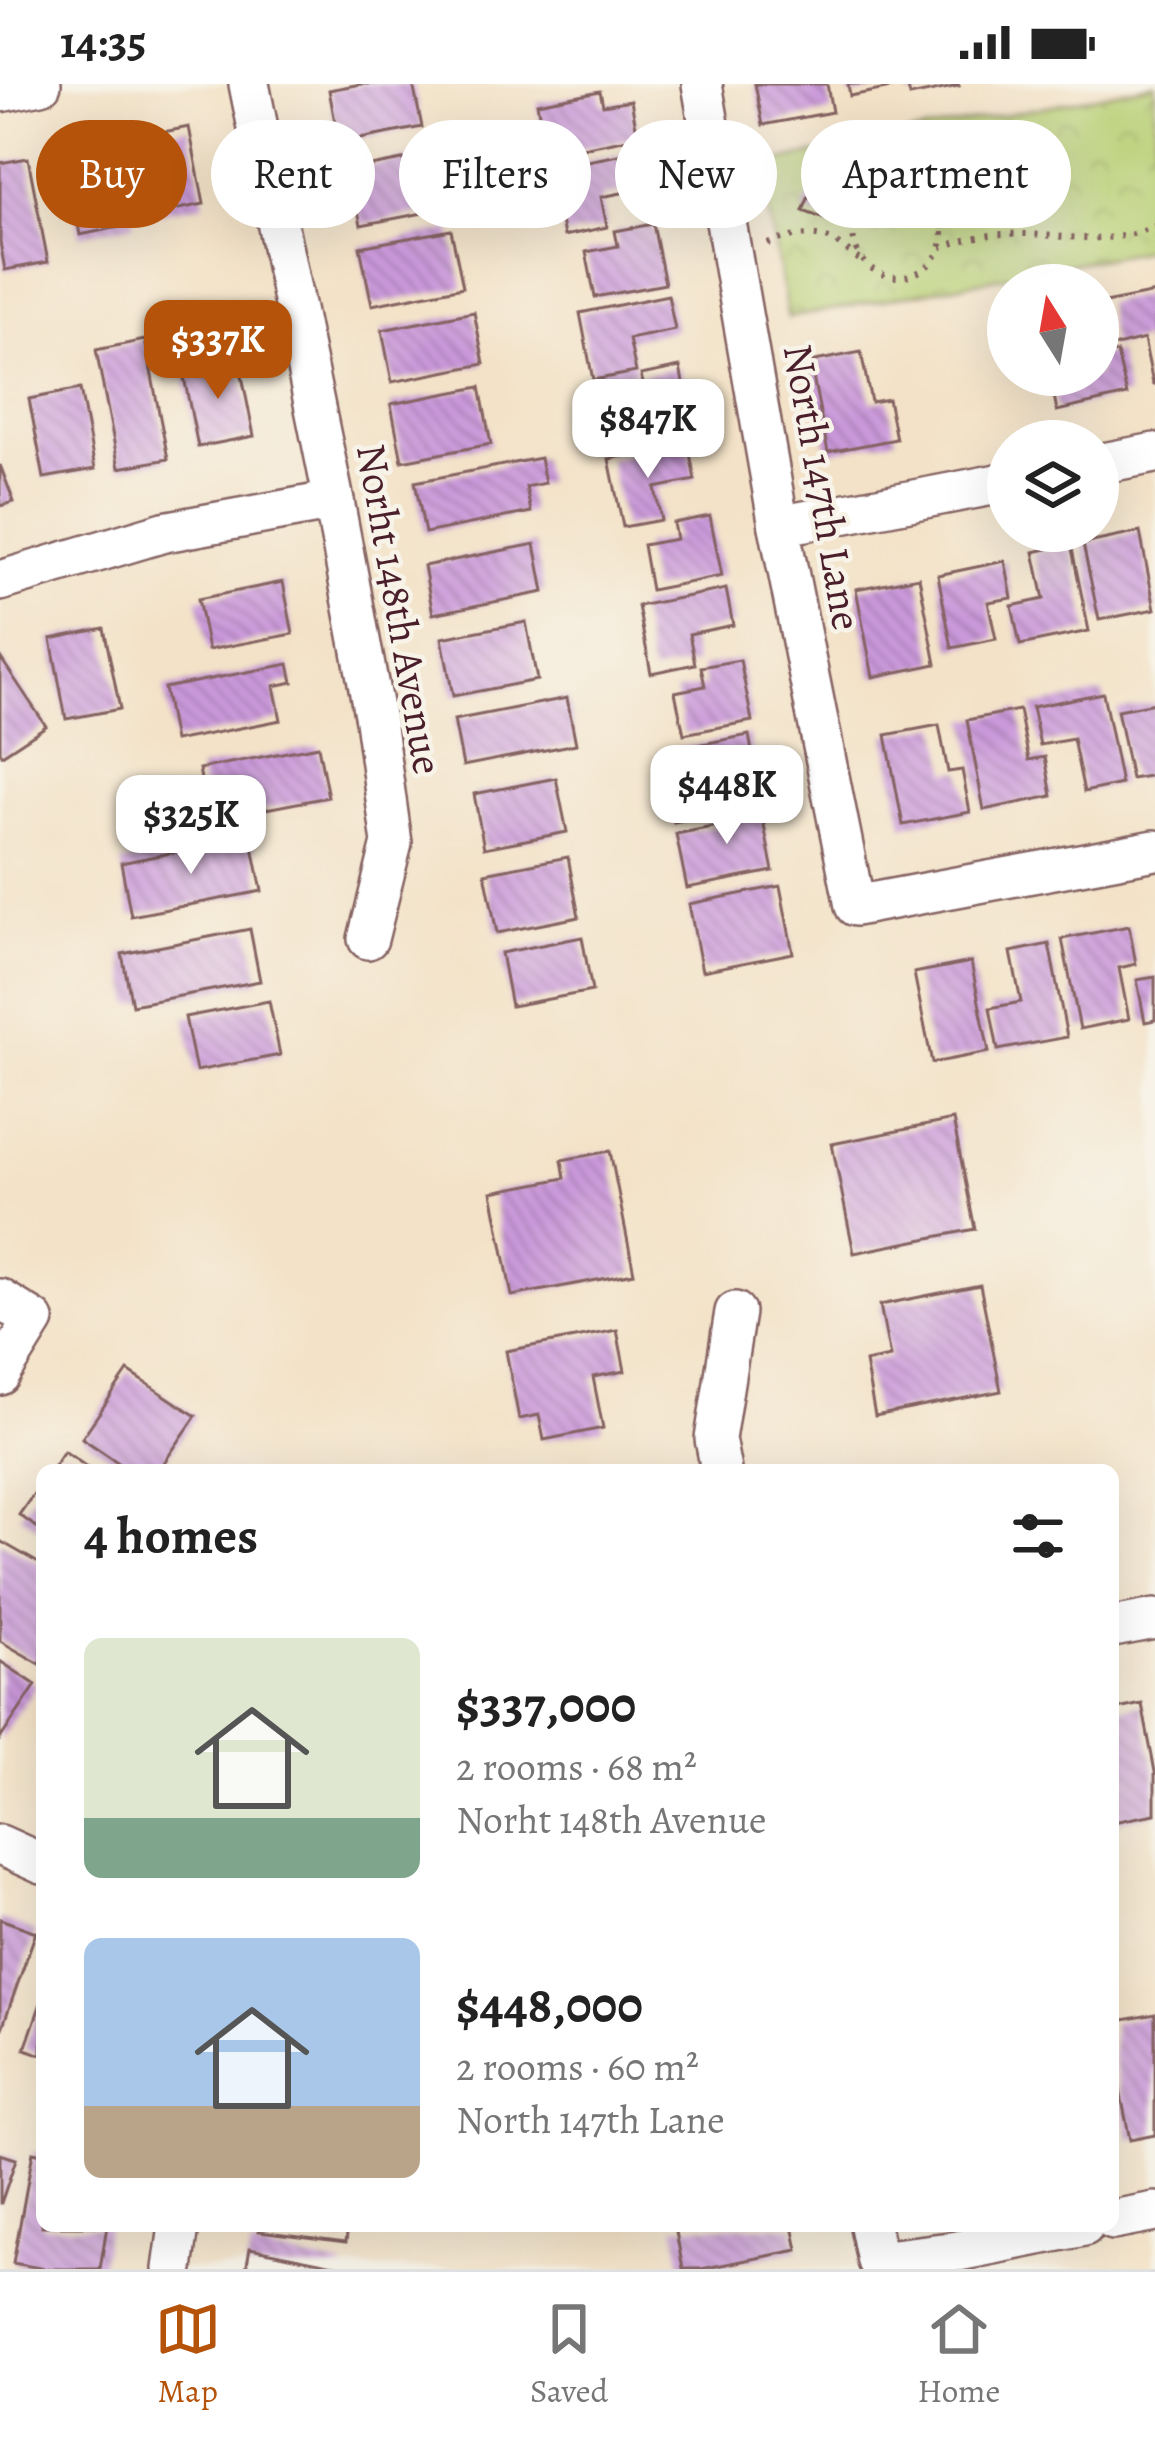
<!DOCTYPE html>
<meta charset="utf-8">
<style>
:root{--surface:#fff;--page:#f6f6f6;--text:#222;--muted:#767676;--line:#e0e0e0;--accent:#b45309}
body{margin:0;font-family:Alegreya,serif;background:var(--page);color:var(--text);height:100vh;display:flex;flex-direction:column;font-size:45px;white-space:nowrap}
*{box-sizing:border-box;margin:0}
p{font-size:39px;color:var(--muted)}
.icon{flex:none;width:66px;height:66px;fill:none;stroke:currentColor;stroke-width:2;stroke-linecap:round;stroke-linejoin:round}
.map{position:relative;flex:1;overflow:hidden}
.details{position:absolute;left:36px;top:1380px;width:1083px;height:768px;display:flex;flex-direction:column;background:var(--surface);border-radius:18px;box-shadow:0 12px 48px #0002}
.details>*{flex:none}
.hud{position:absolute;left:36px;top:36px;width:1083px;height:108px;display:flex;gap:24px}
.needle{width:78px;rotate:349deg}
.controls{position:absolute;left:987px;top:180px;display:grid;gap:24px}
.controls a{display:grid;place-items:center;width:132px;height:132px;border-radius:50%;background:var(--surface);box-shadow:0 12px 48px #0002;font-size:60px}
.price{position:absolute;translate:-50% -102px;padding:0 27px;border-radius:24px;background:#fff;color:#222;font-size:39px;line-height:78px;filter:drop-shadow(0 3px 6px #0008)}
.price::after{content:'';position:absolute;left:50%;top:72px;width:36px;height:27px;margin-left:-18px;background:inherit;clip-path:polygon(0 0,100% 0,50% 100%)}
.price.current{background:var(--accent);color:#fff}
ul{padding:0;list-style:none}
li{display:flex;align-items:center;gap:36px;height:300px;padding:0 48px}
li span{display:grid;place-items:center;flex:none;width:336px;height:240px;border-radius:18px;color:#555}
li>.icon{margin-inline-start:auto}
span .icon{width:144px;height:144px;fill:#fffc;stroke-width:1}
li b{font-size:51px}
h2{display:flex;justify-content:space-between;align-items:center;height:144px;padding:0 48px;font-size:51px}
.chip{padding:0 42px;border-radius:54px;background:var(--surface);box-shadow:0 12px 48px #0002;font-size:42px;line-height:108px}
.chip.current{background:var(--accent);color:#fff}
.status{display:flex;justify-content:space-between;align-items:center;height:84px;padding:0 60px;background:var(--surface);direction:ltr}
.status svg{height:33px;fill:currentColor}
.tab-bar{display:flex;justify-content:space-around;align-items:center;height:168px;border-top:3px solid var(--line);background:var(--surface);font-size:33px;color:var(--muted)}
.tab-bar a{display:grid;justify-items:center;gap:6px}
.tab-bar .current{color:var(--accent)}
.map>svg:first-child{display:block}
.park{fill:url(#park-crowns);stroke:#817750;stroke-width:3}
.building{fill:url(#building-back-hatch)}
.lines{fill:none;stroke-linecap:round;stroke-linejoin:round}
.minor-casing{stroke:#856362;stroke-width:44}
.path{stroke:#856362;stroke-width:6;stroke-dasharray:3 9;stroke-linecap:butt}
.minor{stroke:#fff;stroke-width:39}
.labels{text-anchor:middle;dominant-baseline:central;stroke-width:9;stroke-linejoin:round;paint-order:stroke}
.street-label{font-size:42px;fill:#4a1f2b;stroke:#f7f3e8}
</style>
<div class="status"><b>14:35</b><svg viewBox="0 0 49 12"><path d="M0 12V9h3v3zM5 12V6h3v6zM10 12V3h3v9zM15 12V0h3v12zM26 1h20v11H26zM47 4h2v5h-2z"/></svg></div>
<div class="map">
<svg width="1155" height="2185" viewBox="0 0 1155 2185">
<defs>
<pattern id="park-crowns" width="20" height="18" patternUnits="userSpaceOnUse" patternTransform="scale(3)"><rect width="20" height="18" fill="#b8cf74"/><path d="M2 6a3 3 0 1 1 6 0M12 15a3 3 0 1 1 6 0" fill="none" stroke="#a0b165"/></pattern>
<pattern id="building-back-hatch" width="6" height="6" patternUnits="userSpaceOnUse" patternTransform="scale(3)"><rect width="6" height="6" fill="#ca99da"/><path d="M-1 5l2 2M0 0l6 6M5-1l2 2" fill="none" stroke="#a67cb1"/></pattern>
</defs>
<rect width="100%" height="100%" fill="#f7f3e8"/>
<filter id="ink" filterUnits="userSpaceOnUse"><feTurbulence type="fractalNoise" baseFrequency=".00833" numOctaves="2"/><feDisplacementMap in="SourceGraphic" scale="24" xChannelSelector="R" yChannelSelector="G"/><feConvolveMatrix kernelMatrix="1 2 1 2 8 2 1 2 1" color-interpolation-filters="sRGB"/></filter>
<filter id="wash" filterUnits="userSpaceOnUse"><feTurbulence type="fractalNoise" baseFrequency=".004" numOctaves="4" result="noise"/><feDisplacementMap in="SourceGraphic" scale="48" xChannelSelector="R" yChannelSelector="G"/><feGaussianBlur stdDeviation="2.7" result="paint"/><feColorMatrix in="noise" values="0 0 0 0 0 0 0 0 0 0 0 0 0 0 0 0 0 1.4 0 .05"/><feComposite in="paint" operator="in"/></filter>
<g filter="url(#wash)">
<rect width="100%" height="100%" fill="#f3e2c7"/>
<polygon class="park" points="1155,0 1155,164 788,234 760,81"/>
<g id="blocks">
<g class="building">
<polygon points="361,0 413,0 422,43 339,59 329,6"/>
<polygon points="755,0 827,0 832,28 763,41"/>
<polygon points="848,0 901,0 902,2 850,12"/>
<polygon points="907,0 958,0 959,2 910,12"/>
<polygon points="600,7 603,21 631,16 638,53 547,71 537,19"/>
<polygon points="189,43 204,120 148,131 133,54"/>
<polygon points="118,62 134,140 80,151 65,72"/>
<polygon points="645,66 652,103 601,113 607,143 564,152 551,84"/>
<polygon points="438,69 449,124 361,141 350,86"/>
<polygon points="28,74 48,178 5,186 0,158 0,79"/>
<polygon points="814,100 841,111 830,137 803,127"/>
<polygon points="653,140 665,200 595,213 586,168 618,162 615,147"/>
<polygon points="451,146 463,203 372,221 360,163"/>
<polygon points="1155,209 1155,300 1153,300 1144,255 1113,263 1105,219"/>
<polygon points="668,211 675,246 629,255 636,288 593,296 580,229"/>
<polygon points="474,228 484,280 392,298 382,246"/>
<polygon points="145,256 168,375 119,384 96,266"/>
<polygon points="1100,262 1102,271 1117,269 1127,311 1057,327 1050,291 1098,291"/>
<polygon points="861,268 871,318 888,315 896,355 828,368 810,278"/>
<polygon points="238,272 254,352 198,363 182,283"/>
<polygon points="680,283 692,346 625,358 616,312 645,307 641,291"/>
<polygon points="480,303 491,360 402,377 391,320"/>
<polygon points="80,305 95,385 44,394 29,315"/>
<polygon points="688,359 695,396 655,404 661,436 623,443 609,375"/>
<polygon points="540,374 545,399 526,403 531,428 425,449 415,398"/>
<polygon points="0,381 14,418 0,422"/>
<polygon points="710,432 722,492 651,506 643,461 676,455 673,439"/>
<polygon points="1140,448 1155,525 1099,536 1083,460"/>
<polygon points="535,460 544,508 433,530 424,482"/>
<polygon points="1071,460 1089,547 1020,561 1012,522 1044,515 1034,468"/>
<polygon points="1005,477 1012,514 988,518 996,555 952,564 938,491"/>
<polygon points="919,493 936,580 873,593 856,505"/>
<polygon points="283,498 293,550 208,566 198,515"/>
<polygon points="726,505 733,541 689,550 695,580 651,589 638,522"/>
<polygon points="526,538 537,596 453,612 442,554"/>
<polygon points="104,544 120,625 66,635 51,555"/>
<polygon points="0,573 46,642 2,671 0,667"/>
<polygon points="740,576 752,637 684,650 675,608 705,602 701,583"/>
<polygon points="289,580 293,598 274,602 281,636 174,657 164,604"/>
<polygon points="1103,609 1121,700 1084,708 1073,655 1040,661 1032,623"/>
<polygon points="567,614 576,660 463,682 454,636"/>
<polygon points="1155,619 1155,691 1131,695 1117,626"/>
<polygon points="1019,626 1029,676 1045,673 1052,712 984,726 967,636"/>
<polygon points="939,641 948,688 962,686 970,728 903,741 886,651"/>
<polygon points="749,651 756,689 711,697 717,729 674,738 661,668"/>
<polygon points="318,662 328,713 209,736 199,685"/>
<polygon points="556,694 567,748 484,764 474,710"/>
<polygon points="759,716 773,787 687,804 676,750 723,741 720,723"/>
<polygon points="251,753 262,807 131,832 121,779"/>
<polygon points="568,773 579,833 497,849 485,789"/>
<polygon points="780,802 793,869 702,887 689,820"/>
<polygon points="1129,842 1136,880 1119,884 1129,935 1080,945 1062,855"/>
<polygon points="250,845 260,897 132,921 122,870"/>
<polygon points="582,853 592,907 511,922 501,869"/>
<polygon points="1049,860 1067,953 998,966 990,924 1021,918 1011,868"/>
<polygon points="971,878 989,968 932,979 914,889"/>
<polygon points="1155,893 1155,936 1145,938 1137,896"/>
<polygon points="269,917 280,971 196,987 185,933"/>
<polygon points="953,1036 975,1145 854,1169 832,1060"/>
<polygon points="610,1067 634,1189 512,1212 492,1108 565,1094 562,1076"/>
<polygon points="980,1201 1001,1307 875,1332 865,1278 890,1273 880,1221"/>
<polygon points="617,1246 625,1287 593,1293 603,1344 544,1356 539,1331 519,1335 506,1267"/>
<polygon points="128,1287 196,1332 159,1386 129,1386 82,1354"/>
<polygon points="64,1367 91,1386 51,1386"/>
<polygon points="42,1398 42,1447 19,1431"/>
<polygon points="0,1457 42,1481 42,1576 40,1580 0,1557"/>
<polygon points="0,1577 36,1601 0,1655"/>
<polygon points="1142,1620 1155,1688 1155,1730 1113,1738 1113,1626"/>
<polygon points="0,1835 36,1848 1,1947 0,1946"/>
<polygon points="41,1919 42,1919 42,1971 25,1965"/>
<polygon points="1155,1930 1155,2051 1130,2056 1113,1971 1113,1938"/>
<polygon points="33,2068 42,2070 42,2142 107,2142 100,2185 45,2185 13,2179"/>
<polygon points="0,2070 16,2075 1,2119 0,2119"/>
<polygon points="260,2142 348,2142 346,2158 259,2147"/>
<polygon points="675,2142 793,2142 798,2166 701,2185 683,2185"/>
<polygon points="250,2164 344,2183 343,2185 246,2185"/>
</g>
</g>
</g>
<g filter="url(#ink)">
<use href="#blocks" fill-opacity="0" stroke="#856362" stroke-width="3"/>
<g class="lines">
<defs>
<g id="minor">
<polyline points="249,0 334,417 375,636 392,759 368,855"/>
<polyline points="702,0 779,442 855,822 1155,766"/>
<polyline points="0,8 41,0"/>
<polyline points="1098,380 1155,369"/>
<polyline points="779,442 1008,398"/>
<polyline points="0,497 164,448 334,417"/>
<polyline points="0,1215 34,1236 0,1291"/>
<polyline points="721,1386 715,1355 735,1228"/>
<polyline points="1113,1543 1155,1535"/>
<polyline points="0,1761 42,1780"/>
<polyline points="1113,2136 1155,2128"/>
<polyline points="870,2142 877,2177 958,2167 1084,2142"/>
<polyline points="173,2185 179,2142"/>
</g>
</defs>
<use href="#minor" class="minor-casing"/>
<g class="path">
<circle cx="898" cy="148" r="45"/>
<path d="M 768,160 C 788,151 815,147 836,158 C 844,163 851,171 860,176"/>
<path d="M 941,163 C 962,157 983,150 1005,150 C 1056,148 1106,165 1155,142"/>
</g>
<use href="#minor" class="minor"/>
</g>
</g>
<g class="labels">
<g class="street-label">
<text transform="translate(823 403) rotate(80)">North 147th Lane</text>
<text transform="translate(400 525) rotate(80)">Norht 148th Avenue</text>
</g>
</g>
</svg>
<div class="controls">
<a><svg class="needle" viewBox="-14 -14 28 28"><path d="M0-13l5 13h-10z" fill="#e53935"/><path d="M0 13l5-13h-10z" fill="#767676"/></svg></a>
<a><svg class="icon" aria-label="layers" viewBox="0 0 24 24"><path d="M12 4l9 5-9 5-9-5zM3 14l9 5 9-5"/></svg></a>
</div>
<b class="price current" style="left:218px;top:318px">$337K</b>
<b class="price" style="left:648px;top:397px">$847K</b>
<b class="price" style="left:727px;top:763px">$448K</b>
<b class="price" style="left:191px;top:793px">$325K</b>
<div class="hud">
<a class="chip current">Buy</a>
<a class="chip">Rent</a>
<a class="chip">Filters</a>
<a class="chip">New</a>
<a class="chip">Apartment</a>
</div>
<section class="details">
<h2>4 homes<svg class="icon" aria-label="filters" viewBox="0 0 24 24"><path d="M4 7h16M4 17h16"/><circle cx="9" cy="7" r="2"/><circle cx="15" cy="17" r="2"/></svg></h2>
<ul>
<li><span style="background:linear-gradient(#dfe7d0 75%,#7fa58c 0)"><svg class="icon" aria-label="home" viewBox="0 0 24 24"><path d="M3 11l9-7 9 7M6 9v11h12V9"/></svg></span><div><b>$337,000</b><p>2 rooms · 68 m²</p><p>Norht 148th Avenue</p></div></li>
<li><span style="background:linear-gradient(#a9c7e8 70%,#b9a48a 0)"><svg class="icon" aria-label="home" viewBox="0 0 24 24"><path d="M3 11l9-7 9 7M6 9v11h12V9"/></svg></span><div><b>$448,000</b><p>2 rooms · 60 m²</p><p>North 147th Lane</p></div></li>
</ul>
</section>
</div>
<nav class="tab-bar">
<a class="current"><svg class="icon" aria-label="map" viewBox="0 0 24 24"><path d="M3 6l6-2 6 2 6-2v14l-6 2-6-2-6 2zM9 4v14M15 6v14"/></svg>Map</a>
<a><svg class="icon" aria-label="saved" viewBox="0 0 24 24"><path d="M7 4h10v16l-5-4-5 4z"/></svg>Saved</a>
<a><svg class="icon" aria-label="home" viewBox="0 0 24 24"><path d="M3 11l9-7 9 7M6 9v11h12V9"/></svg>Home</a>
</nav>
